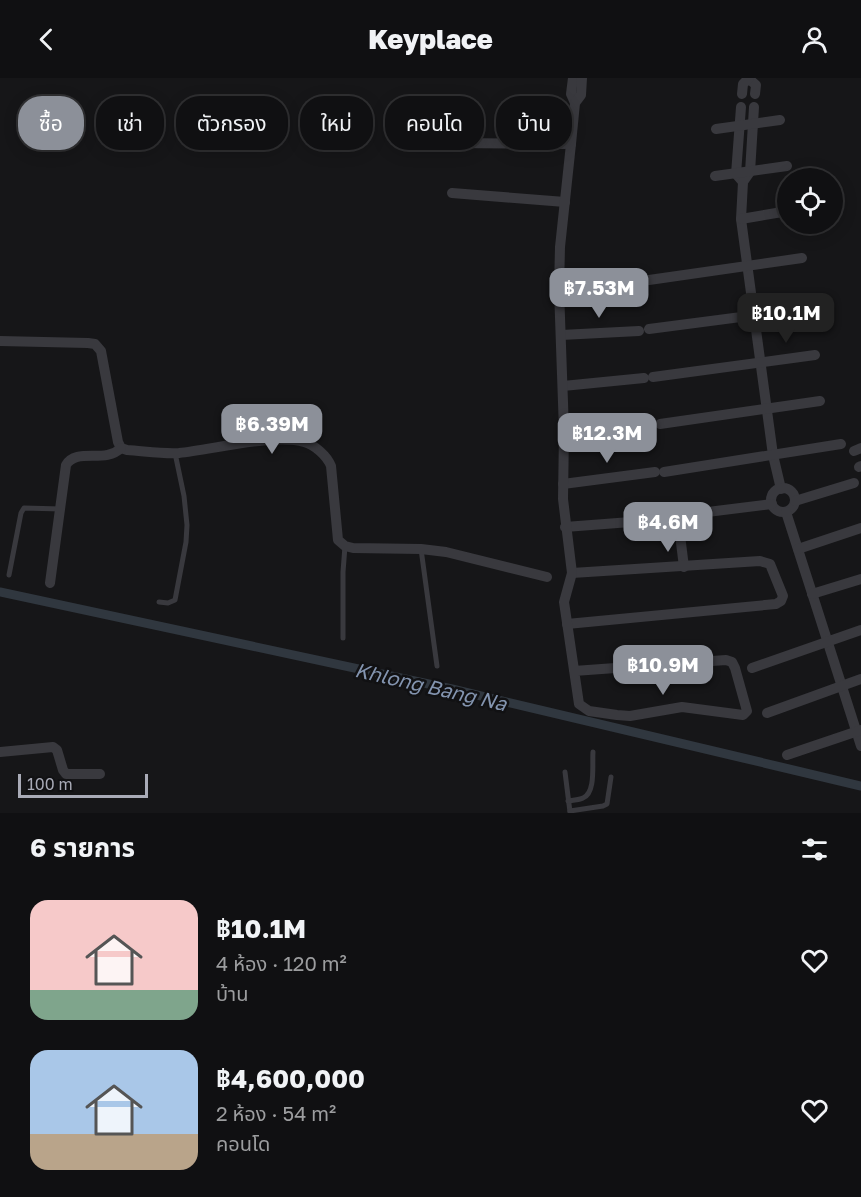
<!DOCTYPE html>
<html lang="th">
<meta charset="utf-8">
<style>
:root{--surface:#101012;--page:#1e1e20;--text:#f1f3f6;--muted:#9c9d9f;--line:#303032;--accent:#8c9099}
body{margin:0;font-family:"Golos Text","Noto Sans Thai",sans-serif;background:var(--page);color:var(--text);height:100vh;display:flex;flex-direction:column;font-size:22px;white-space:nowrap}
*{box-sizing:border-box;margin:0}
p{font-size:20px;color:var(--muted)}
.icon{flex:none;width:33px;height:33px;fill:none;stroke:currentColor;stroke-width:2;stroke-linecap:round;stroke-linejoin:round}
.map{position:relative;height:735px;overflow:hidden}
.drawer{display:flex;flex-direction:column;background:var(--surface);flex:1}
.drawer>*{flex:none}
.top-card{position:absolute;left:18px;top:18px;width:825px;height:54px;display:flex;gap:12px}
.controls{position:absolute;left:777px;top:90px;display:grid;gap:12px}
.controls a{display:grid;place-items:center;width:66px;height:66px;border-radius:50%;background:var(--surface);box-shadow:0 3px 15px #0003,0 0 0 2px var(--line);font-size:30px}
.scale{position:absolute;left:18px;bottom:15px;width:130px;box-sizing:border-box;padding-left:6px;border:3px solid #a9abb7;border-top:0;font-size:16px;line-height:21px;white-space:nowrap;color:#a9abb7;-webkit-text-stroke:4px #111113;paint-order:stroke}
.price{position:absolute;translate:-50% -51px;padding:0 14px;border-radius:12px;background:var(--accent);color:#fff;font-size:20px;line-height:39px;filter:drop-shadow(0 2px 3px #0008)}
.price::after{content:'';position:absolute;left:50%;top:36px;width:18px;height:14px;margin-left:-9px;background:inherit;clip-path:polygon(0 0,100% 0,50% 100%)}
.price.active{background:#222;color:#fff}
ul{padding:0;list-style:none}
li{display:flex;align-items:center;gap:18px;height:150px;padding:0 30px}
li span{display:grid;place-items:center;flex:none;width:168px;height:120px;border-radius:18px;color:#555}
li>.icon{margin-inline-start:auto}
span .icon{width:72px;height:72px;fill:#fffc;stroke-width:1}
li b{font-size:26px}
h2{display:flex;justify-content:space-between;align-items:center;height:72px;padding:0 30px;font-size:26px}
.tag{padding:0 21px;border-radius:24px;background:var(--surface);box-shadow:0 3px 15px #0003,0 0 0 2px var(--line);font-size:21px;line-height:54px}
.tag.active{background:var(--accent);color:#fff}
header{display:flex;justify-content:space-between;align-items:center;height:78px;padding:0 30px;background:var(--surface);font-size:27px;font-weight:800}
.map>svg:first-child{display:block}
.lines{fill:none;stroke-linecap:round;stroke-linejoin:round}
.canal{stroke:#30373f;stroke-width:9}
.service{stroke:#39393e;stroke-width:5}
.minor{stroke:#39393e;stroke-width:10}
.labels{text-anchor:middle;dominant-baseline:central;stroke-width:5;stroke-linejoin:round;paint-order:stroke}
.water-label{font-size:20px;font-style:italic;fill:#8394af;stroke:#111113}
</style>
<header><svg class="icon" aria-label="back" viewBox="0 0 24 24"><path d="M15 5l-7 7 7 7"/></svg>Keyplace<svg class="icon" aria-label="person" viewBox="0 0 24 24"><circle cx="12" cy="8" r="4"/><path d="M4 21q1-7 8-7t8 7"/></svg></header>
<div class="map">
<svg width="861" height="735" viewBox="0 0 861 735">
<rect width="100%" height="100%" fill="#161618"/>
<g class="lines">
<polyline class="canal" points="0,514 452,611 861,708"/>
<g class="service">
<polyline points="421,471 437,588"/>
<polyline points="9,497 21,435 24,430 61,431"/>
<polyline points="159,524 168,525 175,522 186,464 187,447 184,418 175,375"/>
<polyline points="343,560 343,494 345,468"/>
<polyline points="565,694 570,734"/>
<path d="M 568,723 C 573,722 579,722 583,720 C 596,715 592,686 593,674"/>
<polyline points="570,733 603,728 607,726 611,699"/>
</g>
<g class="minor">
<polyline points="573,0 571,16 575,25"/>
<polyline points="749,1 756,7 755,16"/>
<polyline points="742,16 743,6 749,0"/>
<polyline points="741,29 736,96 743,104"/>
<polyline points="754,29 750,94 743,104 741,141 773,377 781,411"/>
<polyline points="716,51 780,42"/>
<polyline points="453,65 571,66"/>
<polyline points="715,98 787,88"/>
<polyline points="452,115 565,124"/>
<polyline points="741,141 788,133"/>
<polyline points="649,202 802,180"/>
<polyline points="559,211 619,202"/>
<polyline points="649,251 810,230"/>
<polyline points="561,257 639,253"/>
<path d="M 0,263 L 88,265 L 95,266 L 101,273 L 118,364 L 121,370 L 127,372 C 144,373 162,376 179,375 C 211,372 276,355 304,364 C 315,367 327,378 331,388 L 338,462 L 345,468 L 353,470 L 421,471 L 446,474 L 547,499"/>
<polyline points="653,299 815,277"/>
<polyline points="563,308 644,300"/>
<polyline points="660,346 820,323"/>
<polyline points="564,353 649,348"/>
<polyline points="854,373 861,370"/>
<polyline points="859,389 861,388"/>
<polyline points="664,394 841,366"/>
<polyline points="563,406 655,394"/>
<circle cx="783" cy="422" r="12"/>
<polyline points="795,423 854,405"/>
<polyline points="786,434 861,668"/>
<polyline points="667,439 772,426"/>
<polyline points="565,449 657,442"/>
<polyline points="680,457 684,489"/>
<polyline points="798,471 861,450"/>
<path d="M 50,505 L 66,387 C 77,369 105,386 121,370"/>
<polyline points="812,516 861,501"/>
<polyline points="567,546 776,526 781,523 783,518 770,486 760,483 572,495"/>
<polyline points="752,590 861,552"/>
<polyline points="574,593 726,582 732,584 735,590 747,633 743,637 682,629 630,638 617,637 589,633 579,626 564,524 572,495 563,421 564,353 559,211 560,169 571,66 575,25 581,17 582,0"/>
<polyline points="767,635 861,601"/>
<polyline points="0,674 53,669 57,672 63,692 66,696 100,696"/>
<polyline points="787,677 861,652"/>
</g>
</g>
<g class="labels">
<g class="water-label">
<text transform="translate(431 608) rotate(13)">Khlong Bang Na</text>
</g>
</g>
</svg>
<div class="controls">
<a><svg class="icon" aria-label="locate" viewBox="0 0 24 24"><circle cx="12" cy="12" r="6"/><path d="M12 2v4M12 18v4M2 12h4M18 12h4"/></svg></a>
</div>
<div class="scale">100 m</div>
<b class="price" style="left:599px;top:241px">฿7.53M</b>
<b class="price active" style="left:786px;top:266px">฿10.1M</b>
<b class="price" style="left:272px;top:377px">฿6.39M</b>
<b class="price" style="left:607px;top:386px">฿12.3M</b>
<b class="price" style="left:668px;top:475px">฿4.6M</b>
<b class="price" style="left:663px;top:618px">฿10.9M</b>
<div class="top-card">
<a class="tag active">ซื้อ</a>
<a class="tag">เช่า</a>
<a class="tag">ตัวกรอง</a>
<a class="tag">ใหม่</a>
<a class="tag">คอนโด</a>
<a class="tag">บ้าน</a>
</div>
</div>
<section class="drawer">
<h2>6 รายการ<svg class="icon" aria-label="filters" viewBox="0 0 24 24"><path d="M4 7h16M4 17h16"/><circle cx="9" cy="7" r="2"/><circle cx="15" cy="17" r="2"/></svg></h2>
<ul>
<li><span style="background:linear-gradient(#f6c9c9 75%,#7fa58c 0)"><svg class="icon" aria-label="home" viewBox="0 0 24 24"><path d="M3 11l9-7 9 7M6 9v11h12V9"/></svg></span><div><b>฿10.1M</b><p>4 ห้อง · 120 m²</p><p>บ้าน</p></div><svg class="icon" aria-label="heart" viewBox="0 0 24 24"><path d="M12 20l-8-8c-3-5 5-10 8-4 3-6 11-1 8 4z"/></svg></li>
<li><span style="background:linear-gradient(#a9c7e8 70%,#b9a48a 0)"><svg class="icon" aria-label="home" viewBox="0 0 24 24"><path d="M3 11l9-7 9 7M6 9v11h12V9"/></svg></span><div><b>฿4,600,000</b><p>2 ห้อง · 54 m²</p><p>คอนโด</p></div><svg class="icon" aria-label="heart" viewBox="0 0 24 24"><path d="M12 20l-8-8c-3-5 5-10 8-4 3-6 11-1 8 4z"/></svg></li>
</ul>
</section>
